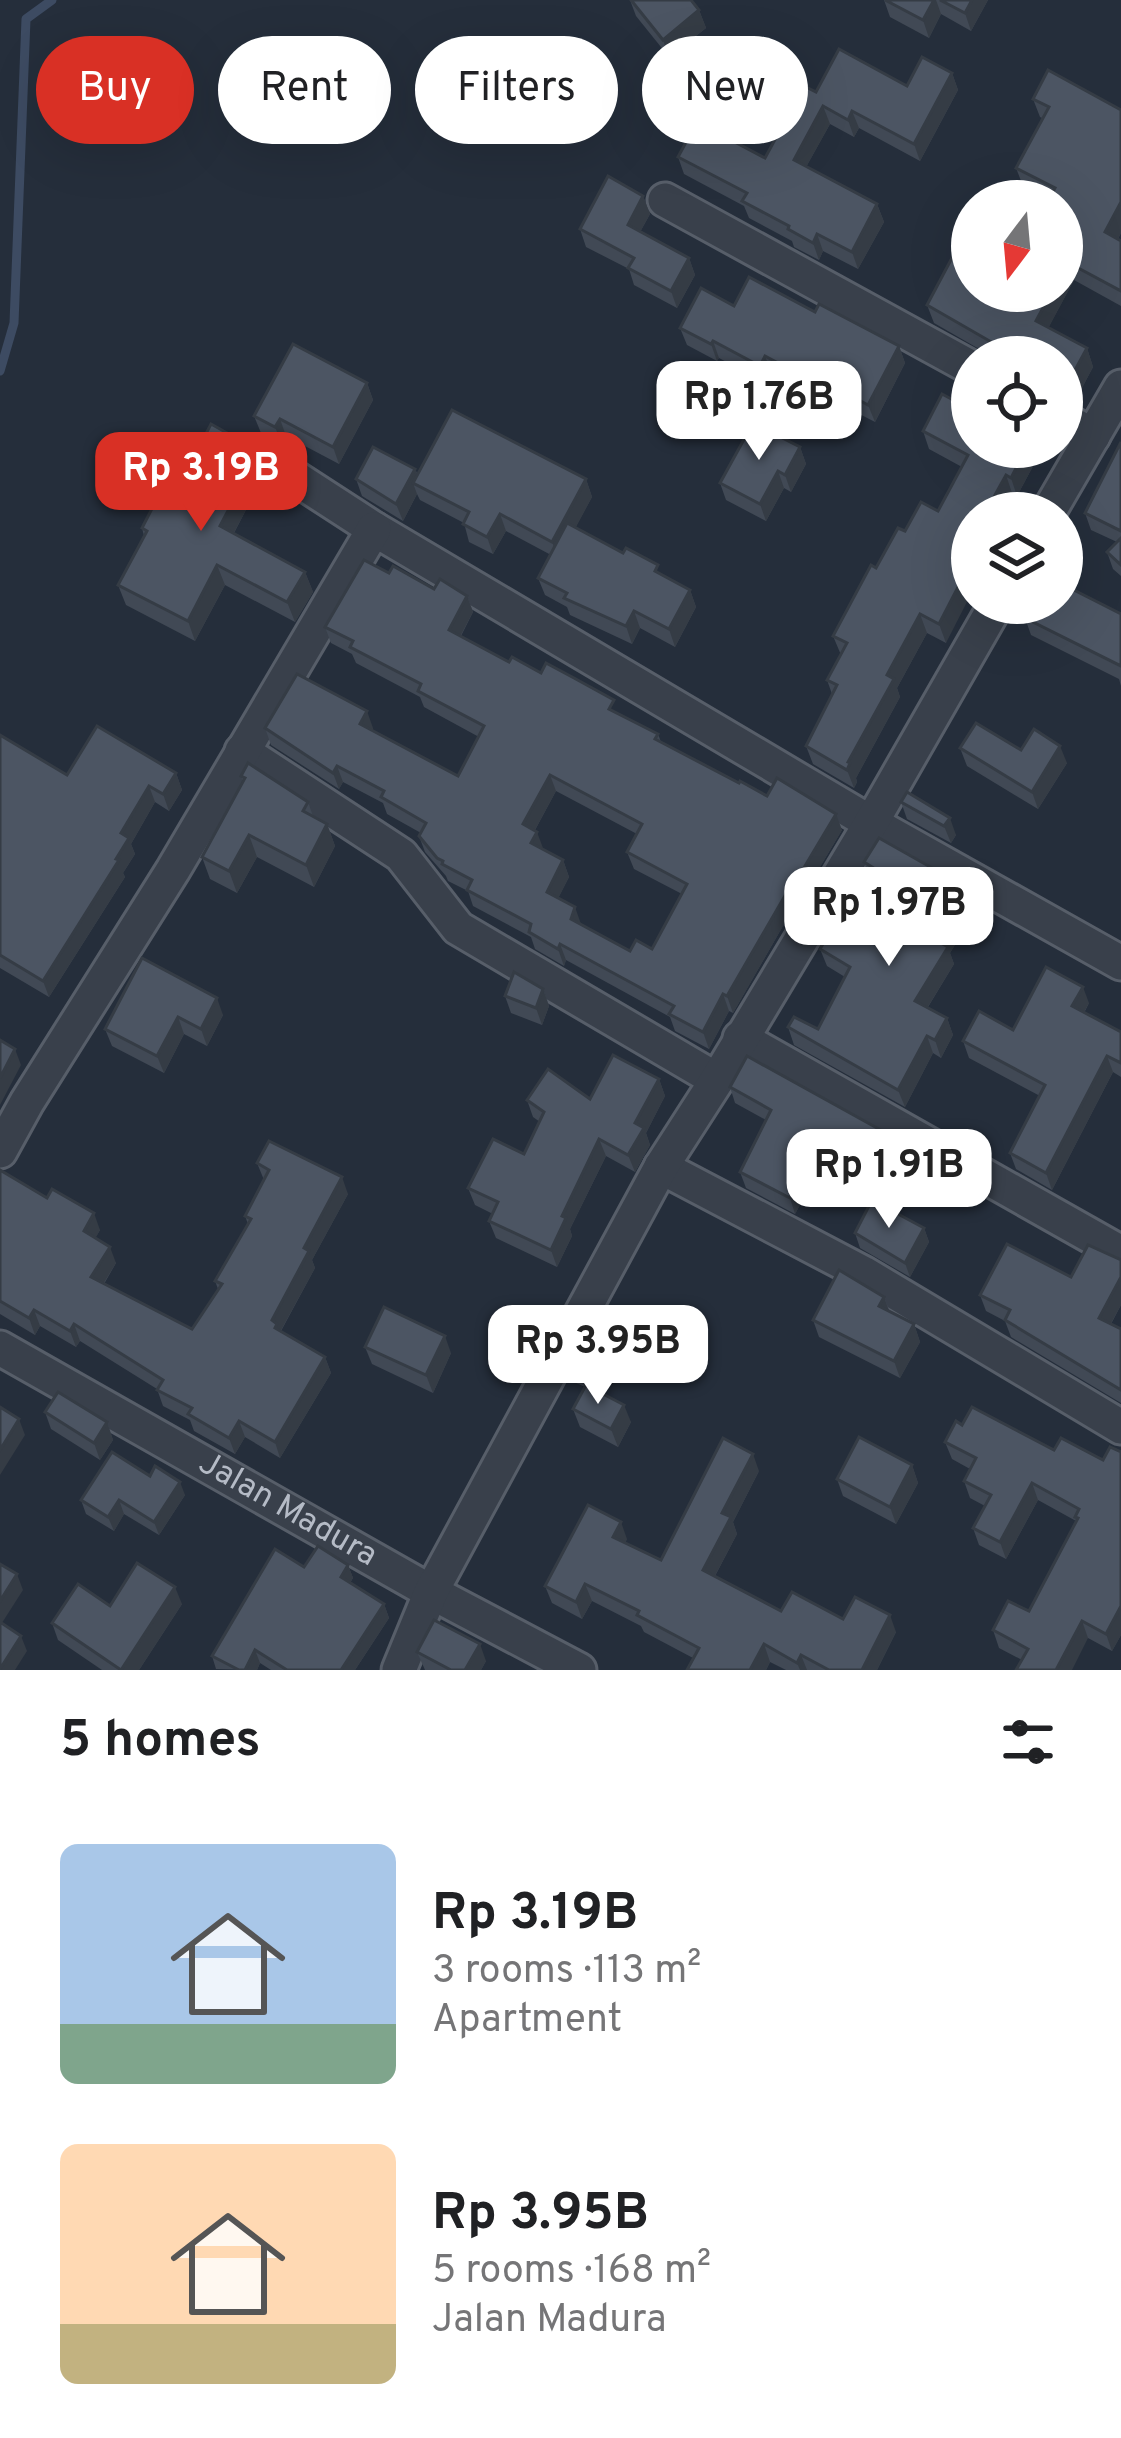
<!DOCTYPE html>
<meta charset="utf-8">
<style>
:root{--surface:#fff;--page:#f2f2f2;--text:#202124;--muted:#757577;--accent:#d93025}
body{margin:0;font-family:Overpass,sans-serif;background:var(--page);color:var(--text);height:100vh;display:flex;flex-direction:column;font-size:45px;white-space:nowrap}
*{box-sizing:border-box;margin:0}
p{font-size:39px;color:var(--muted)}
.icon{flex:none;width:66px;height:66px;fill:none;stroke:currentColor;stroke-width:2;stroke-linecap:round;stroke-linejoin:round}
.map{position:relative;height:1670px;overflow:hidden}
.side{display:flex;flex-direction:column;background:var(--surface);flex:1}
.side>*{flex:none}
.banner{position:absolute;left:36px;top:36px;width:1050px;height:108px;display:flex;gap:24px}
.needle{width:78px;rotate:196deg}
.buttons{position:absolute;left:951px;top:180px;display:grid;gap:24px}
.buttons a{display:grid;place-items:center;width:132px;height:132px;border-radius:50%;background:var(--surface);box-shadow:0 12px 48px #0002;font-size:60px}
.price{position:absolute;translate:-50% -102px;padding:0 27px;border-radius:24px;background:#fff;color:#222;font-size:39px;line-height:78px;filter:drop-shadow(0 3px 6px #0008)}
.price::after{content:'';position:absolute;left:50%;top:72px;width:36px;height:27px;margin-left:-18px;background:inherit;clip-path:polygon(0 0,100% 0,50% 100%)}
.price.on{background:var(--accent);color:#fff}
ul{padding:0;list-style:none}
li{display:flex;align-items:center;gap:36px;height:300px;padding:0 60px}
li span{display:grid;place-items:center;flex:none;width:336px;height:240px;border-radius:18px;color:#555}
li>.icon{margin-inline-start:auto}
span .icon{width:144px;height:144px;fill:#fffc;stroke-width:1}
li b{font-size:51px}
h2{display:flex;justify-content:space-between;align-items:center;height:144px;padding:0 60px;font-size:51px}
.chip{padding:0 42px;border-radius:54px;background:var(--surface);box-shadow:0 12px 48px #0002;font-size:42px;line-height:108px}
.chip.on{background:var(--accent);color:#fff}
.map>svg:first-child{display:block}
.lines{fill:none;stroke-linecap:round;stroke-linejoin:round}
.stream{stroke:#3d4b62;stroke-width:9}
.street-casing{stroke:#575e69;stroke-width:39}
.street{stroke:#39404b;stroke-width:33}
.wall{fill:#414955;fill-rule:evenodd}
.shaded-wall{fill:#353c45}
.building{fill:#4c5563;stroke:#353c45;stroke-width:3;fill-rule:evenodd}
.labels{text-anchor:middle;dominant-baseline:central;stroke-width:12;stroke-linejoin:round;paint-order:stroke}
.street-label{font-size:33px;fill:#b5bbc6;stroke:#1e2530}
</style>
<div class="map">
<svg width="1121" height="1670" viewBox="0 0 1121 1670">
<rect width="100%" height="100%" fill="#252e3b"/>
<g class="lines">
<polyline class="stream" points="0,371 14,323 26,19 52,0"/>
<defs>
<g id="street">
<polyline points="665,200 972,368"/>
<polyline points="1062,418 1093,436"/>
<polyline points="257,453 374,529 871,823 1121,963"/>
<polyline points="1048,513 1121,387"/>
<polyline points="242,751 401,855 458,928 717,1080"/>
<polyline points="740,1038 1121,1253"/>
<polyline points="0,1151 27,1102 173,870 374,529"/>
<polyline points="661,1167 863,1273 1121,1427"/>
<path id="s1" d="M 0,1348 L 431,1592 L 579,1670"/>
<polyline points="399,1670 431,1592 661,1167 717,1080 871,823 997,603"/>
</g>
</defs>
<use href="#street" class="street-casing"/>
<use href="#street" class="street"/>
</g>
<g class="wall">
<polygon points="630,0 699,10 706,28 669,57 636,16"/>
<polygon points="884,0 988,0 971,31 941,14 929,38 890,17"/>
<polygon points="952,73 958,90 920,161 859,128 854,137 830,124 806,167 877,204 884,222 858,269 823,251 819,260 794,247 792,241 749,218 744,206 684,174 678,157 765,158 816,92 907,86"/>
<polygon points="1033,99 1121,110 1121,233 1118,239 1121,241 1121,306 1074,280 1048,328 1087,348 1093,367 1075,401 1062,397 1062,357 993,357 934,323 927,305 972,291 1062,291 1048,200 1023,186 1016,168 1042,118 1040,117"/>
<polygon points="643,196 650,214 640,232 689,258 695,275 677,308 634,285 629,269 586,247 580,229"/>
<polygon points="734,306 815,312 899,346 905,363 875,422 834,401 832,405 772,374 766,383 719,358 717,361 687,345 680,328"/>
<polygon points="367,383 373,400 339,464 286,436 282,444 261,433 254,416"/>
<polygon points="923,431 972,447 1054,447 1048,459 1039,455 1017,496 1012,493 1002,513 972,513 946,643 927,633 897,688 900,697 856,778 857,782 854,788 813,764 806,746 832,694 827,680 841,655 833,636 876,568 905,531 938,511 962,467 929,449"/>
<polygon points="1121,442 1121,576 1113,569 1107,552 1117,542 1091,530 1085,513"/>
<polygon points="800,447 806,464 791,492 784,488 766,521 726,500 720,483"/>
<polygon points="237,450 254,461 261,481 234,533 305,572 313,592 295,622 225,585 195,641 126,605 118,585 144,536 142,528 189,466"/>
<polygon points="415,469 418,475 586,479 592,497 575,528 690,590 696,607 675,647 640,628 632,644 570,615 567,607 545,595 538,578 551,555 506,531 493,554 469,542 464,523 420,500 417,494 403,521 362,496 356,479"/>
<path d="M 389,573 L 434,589 L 467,596 L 473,612 L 461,636 L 509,662 L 658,734 L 661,742 L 739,783 L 842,830 L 805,892 L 803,891 L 733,1013 L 729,1011 L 709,1049 L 675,1031 L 670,1017 L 566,960 L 564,966 L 535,949 L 531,937 L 473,906 L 468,891 L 448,881 L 446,876 L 425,852 L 419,836 L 421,833 L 387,814 L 383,803 L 343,782 L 339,789 L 271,745 L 265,728 L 373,728 L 372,730 L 458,776 L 479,737 L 424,707 L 420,697 L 356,663 L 352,654 L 331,643 L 325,627 ZM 556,791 L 637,834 L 627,852 L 634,869 L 682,894 L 652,949 L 630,951 L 581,925 L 558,898 L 569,877 L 563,860 L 542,849 L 535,830 Z"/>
<polygon points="1121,614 1121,686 1119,679 1031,635 1025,618"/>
<polygon points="0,735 67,775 176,773 182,790 169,811 155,802 131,844 135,854 123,873 125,877 49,997 0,968"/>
<polygon points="960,748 1067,763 1038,809 967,766"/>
<polygon points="241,776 308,802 313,816 327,824 335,846 314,887 257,857 237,893 210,879 202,857 243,782"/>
<polygon points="907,792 956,835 951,843 907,819 901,802"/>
<polygon points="864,862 971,890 978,907 950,953 954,964 928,1007 947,1018 953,1035 941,1058 933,1053 905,1107 794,1045 788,1027 818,1029 845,977 827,966 820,949 853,935 882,887 870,879"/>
<polygon points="142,958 223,1015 207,1046 184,1034 164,1073 112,1046 105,1029"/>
<polygon points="543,989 549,1006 542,1025 511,1013 505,996"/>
<polygon points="1089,1003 1084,1013 1121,1032 1121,1077 1113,1072 1052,1190 1016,1169 1010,1153 1040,1096 969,1058 963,1041 1013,1030"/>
<polygon points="659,1079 665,1096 646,1133 650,1145 635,1172 606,1156 570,1229 572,1236 557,1267 496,1238 489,1221 493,1214 475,1205 468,1188 524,1154 540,1122 533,1117 527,1100 590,1099"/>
<polygon points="730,1087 942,1164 948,1179 941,1193 907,1175 898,1192 841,1161 839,1165 834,1163 816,1197 807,1192 795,1214 746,1188 740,1172 766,1120 735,1103"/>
<polygon points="257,1163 348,1194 312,1260 315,1268 281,1331 325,1357 331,1373 280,1458 245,1437 235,1454 194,1431 190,1420 163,1406 157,1389 80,1341 76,1347 40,1326 35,1335 0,1314 0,1170 100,1230 95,1238 116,1263 104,1284 192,1329 218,1289 215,1281 248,1224 245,1216 264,1180"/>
<polygon points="924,1228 929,1242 910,1277 860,1248 855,1233"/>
<polygon points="1121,1260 1121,1305 1111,1324 1121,1329 1121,1403 1011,1337 1005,1321 986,1311 980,1295 1071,1277"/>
<polygon points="884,1297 890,1312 914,1324 920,1342 900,1378 819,1337 813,1320"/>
<polygon points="365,1347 451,1353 433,1393 372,1364"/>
<polygon points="607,1358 610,1366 600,1392 631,1422 618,1447 580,1427 573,1409 585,1387 574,1382 571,1374"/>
<polygon points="45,1412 107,1422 113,1440 100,1460 51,1429"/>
<polygon points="962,1425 1054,1450 1103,1460 1121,1452 1121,1635 1112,1651 1088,1638 1022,1660 999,1648 993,1630 1029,1611 1076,1521 1038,1500 1006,1559 979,1545 973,1528 985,1506 970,1498 964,1481 970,1469 952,1459 945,1442"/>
<polygon points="912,1465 918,1483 896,1524 843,1496 837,1479"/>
<polygon points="759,1471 733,1522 737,1534 715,1576 781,1611 843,1619 896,1632 877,1670 786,1670 770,1662 766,1670 687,1670 693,1658 644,1632 641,1626 592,1601 582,1619 552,1603 545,1586 627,1539 625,1543 661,1560"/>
<polygon points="150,1476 185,1495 159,1535 124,1514 114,1531 86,1514 81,1500"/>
<polygon points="348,1565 353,1578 350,1583 384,1604 389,1618 355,1670 271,1670 260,1663 257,1670 216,1669 212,1656 304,1567"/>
<polygon points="182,1604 139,1670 102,1670 58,1640 52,1623"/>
<polygon points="417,1652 486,1661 481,1670 425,1670"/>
</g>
<g class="shaded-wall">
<polygon points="934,0 936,0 941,14 929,38 923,20"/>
<polygon points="972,0 988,0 971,31 965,13"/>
<polygon points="699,10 706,28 669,57 663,40"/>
<polygon points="952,73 958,90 920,161 914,144"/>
<polygon points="823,106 830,124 800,178 794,160"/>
<polygon points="852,111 859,128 854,137 848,120"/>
<polygon points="643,196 650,214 634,243 628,225"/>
<polygon points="1121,202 1121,233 1112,250 1105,232"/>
<polygon points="877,204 884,222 858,269 852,252"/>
<polygon points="817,234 823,251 819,260 813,243"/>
<polygon points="689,258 695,275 677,308 671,291"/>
<polygon points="1067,262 1074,280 1042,340 1036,321 1052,291 1062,291 1062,272"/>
<polygon points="713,341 719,358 717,361 711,344"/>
<polygon points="899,346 905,363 875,422 868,405"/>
<polygon points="1087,348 1093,367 1075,401 1068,383"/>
<polygon points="765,356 772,374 766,383 760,366"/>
<polygon points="367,383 373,400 339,464 333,447"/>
<polygon points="828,383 834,401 832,405 825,388"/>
<polygon points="280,419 286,436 282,444 275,427"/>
<polygon points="800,447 806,464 791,492 785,475"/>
<polygon points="1027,447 1036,447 1039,455 1017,496 1011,478"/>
<polygon points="1043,447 1054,447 1048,459"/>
<polygon points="254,461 261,481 227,546 220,526"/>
<polygon points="415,469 422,486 413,483 417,494 403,521 396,504"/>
<polygon points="778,471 784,488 766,521 760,504"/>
<polygon points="1006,475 1012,493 1002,513 985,513"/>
<polygon points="586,479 592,497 559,559 552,542"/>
<polygon points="500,514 506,531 493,554 487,537"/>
<polygon points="972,560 972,592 946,643 939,624"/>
<polygon points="217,565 225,585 195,641 188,621"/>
<polygon points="305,572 313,592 295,622 287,602"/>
<polygon points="690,590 696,607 675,647 669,629"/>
<polygon points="467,596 473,612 455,646 449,630"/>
<polygon points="634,611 640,628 632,644 626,626"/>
<polygon points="920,614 927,633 897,688 900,697 856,778 857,782 854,788 847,770 848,762 887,675"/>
<polygon points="367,711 373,728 366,741 360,724"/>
<polygon points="1060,746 1067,763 1038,809 1032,792"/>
<polygon points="337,766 343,782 339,789 333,773"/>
<polygon points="176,773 182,790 169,811 163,794"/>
<polygon points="550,775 556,791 529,841 523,824"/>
<polygon points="149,786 155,802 131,844 135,854 123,873 125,877 49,997 43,981 116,859 121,833"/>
<polygon points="836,814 842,830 805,892 799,876"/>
<polygon points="950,818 956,835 951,843 944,826"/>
<polygon points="327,824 335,846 314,887 306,865"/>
<polygon points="537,832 543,848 531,843"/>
<polygon points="249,835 257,857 237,893 229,871"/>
<polygon points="563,860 569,877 553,909 547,892"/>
<polygon points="797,875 803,891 733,1013 727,996"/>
<polygon points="971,890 978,907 950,953 954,964 921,1018 915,1001 939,942"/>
<polygon points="575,907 581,924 571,919"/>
<polygon points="560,944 566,960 564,966 558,949"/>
<polygon points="1083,987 1089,1003 1078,1023 1072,1006"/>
<polygon points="543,989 549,1006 542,1025 536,1008"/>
<polygon points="723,994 729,1011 709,1049 703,1032"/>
<polygon points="217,998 223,1015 207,1046 201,1029"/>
<polygon points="178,1017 184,1034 164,1073 157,1056"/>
<polygon points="947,1018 953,1035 941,1058 935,1040"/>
<polygon points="927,1036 933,1053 905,1107 898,1090"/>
<polygon points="15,1049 21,1065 0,1105 0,1078"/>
<polygon points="1107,1056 1113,1072 1052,1190 1046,1173"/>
<polygon points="659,1079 665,1096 646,1133 650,1145 635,1172 628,1155 635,1123"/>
<polygon points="599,1139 606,1156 570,1229 572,1236 557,1267 551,1250 562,1216"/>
<polygon points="835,1145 841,1161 839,1165 833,1150"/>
<polygon points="828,1147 834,1163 816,1197 810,1181"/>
<polygon points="901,1159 907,1175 898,1192 893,1176"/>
<polygon points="942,1164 948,1179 941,1193 935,1177"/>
<polygon points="801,1176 807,1192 795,1214 790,1198"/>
<polygon points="342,1177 348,1194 312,1260 315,1268 280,1332 281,1344 272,1320 304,1248"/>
<polygon points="94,1213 100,1230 90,1248 84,1231"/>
<polygon points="924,1228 929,1242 910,1277 905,1263"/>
<polygon points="110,1247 116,1263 97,1294 91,1277"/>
<polygon points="1121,1277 1121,1305 1105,1334 1099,1318"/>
<polygon points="884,1297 890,1314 879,1306"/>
<polygon points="34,1310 40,1326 35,1335 29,1318"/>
<polygon points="74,1324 80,1341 76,1347 70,1331"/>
<polygon points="914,1324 920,1342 900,1378 894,1361"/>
<polygon points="445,1336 451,1353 433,1393 426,1375"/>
<polygon points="325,1357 331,1373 280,1458 275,1442"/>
<polygon points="607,1358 610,1366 600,1393 596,1384"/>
<polygon points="624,1405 631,1422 618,1447 611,1429"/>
<polygon points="19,1419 25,1435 0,1475 0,1450"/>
<polygon points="239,1421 245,1437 235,1454 229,1438"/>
<polygon points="107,1422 113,1440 100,1460 94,1443"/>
<polygon points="753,1454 759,1471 733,1522 737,1534 709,1587 703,1570 722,1513"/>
<polygon points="912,1465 918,1483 896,1524 890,1507"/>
<polygon points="180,1482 185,1495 159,1535 154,1522"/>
<polygon points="1032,1483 1038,1500 1006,1559 1000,1542"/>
<polygon points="119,1500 124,1514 114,1531 108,1517"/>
<polygon points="621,1522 627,1539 619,1554 613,1537"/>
<polygon points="348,1565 353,1578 345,1590 341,1577"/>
<polygon points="17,1574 23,1590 0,1626 0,1601"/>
<polygon points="585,1584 592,1601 582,1619 576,1602"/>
<polygon points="175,1587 182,1604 139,1670 122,1670"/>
<polygon points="384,1604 389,1618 355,1670 341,1670"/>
<polygon points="1121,1606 1121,1635 1112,1651 1106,1634"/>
<polygon points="890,1615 896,1632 877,1670 862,1670"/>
<polygon points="1082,1621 1088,1638 1072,1670 1056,1670"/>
<polygon points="21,1636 27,1651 15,1670 0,1670"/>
<polygon points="480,1644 486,1661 481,1670 465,1670"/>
<polygon points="764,1644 770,1662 766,1670 750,1670"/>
<polygon points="255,1650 260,1663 257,1670 245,1670"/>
<polygon points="801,1655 807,1670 800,1670 797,1663"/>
</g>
<g class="building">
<polygon points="631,0 691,0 699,10 663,40"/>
<polygon points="885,0 934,0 923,20"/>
<polygon points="940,0 972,0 965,13"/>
<polygon points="839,49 907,86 922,57 952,73 914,144 852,111 848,120 823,106 794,160 877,204 852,252 817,234 813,243 788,229 789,226 742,201 747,193 678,157 697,122 765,158 804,86 816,92"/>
<polygon points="1048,70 1121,110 1121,202 1105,232 1121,241 1121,291 1067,262 1062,272 1062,201 1048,201 1055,188 1016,168 1049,107 1033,99"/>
<polygon points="608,176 643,196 628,225 689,258 671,291 628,268 634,258 580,229"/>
<polygon points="954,254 972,264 972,291 1052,291 1036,321 1087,348 1068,383 1062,381 1062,357 1004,357 1007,351 927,305"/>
<polygon points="749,277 815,312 819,304 899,346 868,405 828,383 825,388 765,356 760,366 713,341 711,344 680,328 701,288 734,306"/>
<polygon points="293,344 367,383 333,447 280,419 275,427 254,416"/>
<polygon points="942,394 972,410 972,447 1027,447 1011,478 1006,475 985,513 972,513 972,560 939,624 920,614 887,675 894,679 848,762 850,763 847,770 806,746 837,685 827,680 847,643 833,636 871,565 876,568 898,528 905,531 921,502 938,511 968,455 923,431"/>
<polygon points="452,410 586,479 552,542 500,514 487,537 463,524 469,512 413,483"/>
<polygon points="753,423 800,447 785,475 778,471 760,504 720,483"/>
<polygon points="211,424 229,434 237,450 254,461 220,526 305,572 287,602 217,565 188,621 118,585 147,531 142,528 177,460 189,466"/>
<polygon points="1121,442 1121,531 1085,513"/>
<polygon points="373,447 415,469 396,504 356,479"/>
<polygon points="567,523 623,553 626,548 658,565 655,571 690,590 669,629 634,611 626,626 564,598 567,593 538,578"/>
<polygon points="1121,538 1121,565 1107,552"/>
<path d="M 364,560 L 389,573 L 393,566 L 434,589 L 440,579 L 467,596 L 449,630 L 509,662 L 512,657 L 541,673 L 546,663 L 574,678 L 614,700 L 609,709 L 658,734 L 655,739 L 739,783 L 740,781 L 767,796 L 777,778 L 836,814 L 799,876 L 797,875 L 727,996 L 723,994 L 703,1032 L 669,1014 L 674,1006 L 560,944 L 558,949 L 529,932 L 531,924 L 467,890 L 472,880 L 442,864 L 443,861 L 437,858 L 419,836 L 426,823 L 381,797 L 384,791 L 337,766 L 333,773 L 265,728 L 297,674 L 367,711 L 360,724 L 458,776 L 484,726 L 418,691 L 421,684 L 350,647 L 353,641 L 325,627 ZM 550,775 L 642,824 L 627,852 L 687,884 L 652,949 L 636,940 L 630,951 L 571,919 L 575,907 L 547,892 L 563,860 L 531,843 L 537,832 L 523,824 Z"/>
<polygon points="1062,584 1121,614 1121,666 1025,618 1032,603 1062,603"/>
<polygon points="976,723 1021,750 1034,729 1060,746 1032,792 960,748"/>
<polygon points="97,726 176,773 163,794 149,786 121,833 129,838 116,859 119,860 43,981 0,955 0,735 67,775"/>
<polygon points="248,763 308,802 303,811 327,824 306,865 249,835 229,871 202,857 245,778 241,776"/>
<polygon points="907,792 950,818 944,826 901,802"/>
<polygon points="879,838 971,890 939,942 948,947 915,1001 947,1018 935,1040 927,1036 898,1090 788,1027 794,1017 818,1029 850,967 820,949 835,924 853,935 888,877 864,862"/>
<polygon points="142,958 217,998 201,1029 178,1017 157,1056 105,1029"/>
<polygon points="1046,967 1083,987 1072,1006 1121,1032 1121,1063 1107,1056 1046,1173 1010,1153 1045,1085 963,1041 979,1011 1013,1030"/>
<polygon points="514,972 543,989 536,1008 505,996"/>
<polygon points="0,1040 15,1049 0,1078"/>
<polygon points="613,1055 659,1079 635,1123 644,1128 628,1155 599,1139 562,1216 566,1218 551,1250 489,1221 498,1202 468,1188 493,1139 524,1154 544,1112 527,1100 548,1069 590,1099"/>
<polygon points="747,1056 942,1164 935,1177 901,1159 893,1176 835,1145 833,1150 828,1147 810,1181 801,1176 790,1198 740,1172 771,1110 730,1087"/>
<polygon points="269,1141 342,1177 304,1248 309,1251 272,1320 277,1324 275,1328 325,1357 275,1442 239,1421 229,1438 188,1414 192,1408 157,1390 163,1380 74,1324 70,1331 34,1310 29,1318 0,1301 0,1170 47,1198 52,1189 94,1213 84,1231 110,1247 91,1277 192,1329 222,1284 215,1281 251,1219 245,1216 269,1170 257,1163"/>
<polygon points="872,1200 924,1228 905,1263 855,1233"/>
<polygon points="1007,1244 1071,1277 1088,1245 1121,1260 1121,1277 1099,1318 1121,1329 1121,1390 1005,1320 1010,1310 980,1295"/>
<polygon points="839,1270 884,1297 879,1306 914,1324 894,1361 813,1320"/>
<polygon points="384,1307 445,1336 426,1375 365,1347"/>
<polygon points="582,1347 607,1358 596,1384 571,1374"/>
<polygon points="586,1385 624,1405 611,1429 573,1409"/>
<polygon points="58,1392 107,1422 94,1443 45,1412"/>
<polygon points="0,1407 19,1419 0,1450"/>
<polygon points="972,1407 1054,1450 1061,1438 1103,1460 1110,1447 1121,1452 1121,1606 1106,1634 1082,1621 1056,1670 1016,1670 1028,1649 993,1630 1008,1601 1029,1611 1078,1518 1075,1517 1079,1509 1032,1483 1000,1542 973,1528 991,1495 964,1481 976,1458 945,1442 956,1421 962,1425"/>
<polygon points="859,1437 912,1465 890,1507 837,1479"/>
<polygon points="723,1438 753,1454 722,1513 731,1517 703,1570 781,1611 792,1592 843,1619 855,1597 890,1615 862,1670 829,1670 801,1655 797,1663 764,1644 750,1670 687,1670 699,1648 637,1615 639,1611 585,1584 576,1602 545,1586 588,1505 621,1522 613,1537 661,1560"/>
<polygon points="112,1452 150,1476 155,1466 180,1482 154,1522 119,1500 108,1517 81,1500"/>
<polygon points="318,1546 348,1565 341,1577 384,1604 341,1670 287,1670 255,1650 245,1670 239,1670 212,1656 275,1549 304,1567"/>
<polygon points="137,1563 175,1587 121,1670 52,1623 78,1584 110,1606"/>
<polygon points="0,1564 17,1574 0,1601"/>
<polygon points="434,1620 480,1644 465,1670 451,1670 417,1652"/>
<polygon points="0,1622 21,1636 0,1669"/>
</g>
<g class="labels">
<g class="street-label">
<text stroke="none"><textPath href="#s1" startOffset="330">Jalan Madura</textPath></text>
</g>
</g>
</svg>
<div class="buttons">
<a><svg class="needle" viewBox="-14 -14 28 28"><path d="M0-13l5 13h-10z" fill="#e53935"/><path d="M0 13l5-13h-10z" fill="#757577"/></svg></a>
<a><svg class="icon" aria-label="locate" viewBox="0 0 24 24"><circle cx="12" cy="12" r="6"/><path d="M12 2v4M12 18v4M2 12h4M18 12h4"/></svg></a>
<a><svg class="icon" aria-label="layers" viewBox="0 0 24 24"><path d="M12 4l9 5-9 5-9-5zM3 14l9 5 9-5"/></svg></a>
</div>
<b class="price" style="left:759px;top:463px">Rp 1.76B</b>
<b class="price on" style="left:201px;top:534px">Rp 3.19B</b>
<b class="price" style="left:889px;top:969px">Rp 1.97B</b>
<b class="price" style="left:889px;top:1231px">Rp 1.91B</b>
<b class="price" style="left:598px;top:1407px">Rp 3.95B</b>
<div class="banner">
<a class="chip on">Buy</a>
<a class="chip">Rent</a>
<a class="chip">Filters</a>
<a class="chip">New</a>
</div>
</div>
<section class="side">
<h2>5 homes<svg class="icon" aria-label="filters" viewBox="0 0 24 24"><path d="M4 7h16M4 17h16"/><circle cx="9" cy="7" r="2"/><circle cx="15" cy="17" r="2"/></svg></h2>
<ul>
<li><span style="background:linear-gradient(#a9c7e8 75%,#7fa58c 0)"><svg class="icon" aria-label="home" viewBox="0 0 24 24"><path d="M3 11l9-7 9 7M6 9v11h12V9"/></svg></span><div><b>Rp 3.19B</b><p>3 rooms · 113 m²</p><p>Apartment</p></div></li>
<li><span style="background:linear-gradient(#ffd9b3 75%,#c2b280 0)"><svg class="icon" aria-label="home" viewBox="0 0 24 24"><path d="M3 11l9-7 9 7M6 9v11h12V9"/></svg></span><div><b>Rp 3.95B</b><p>5 rooms · 168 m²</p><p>Jalan Madura</p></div></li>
</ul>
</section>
